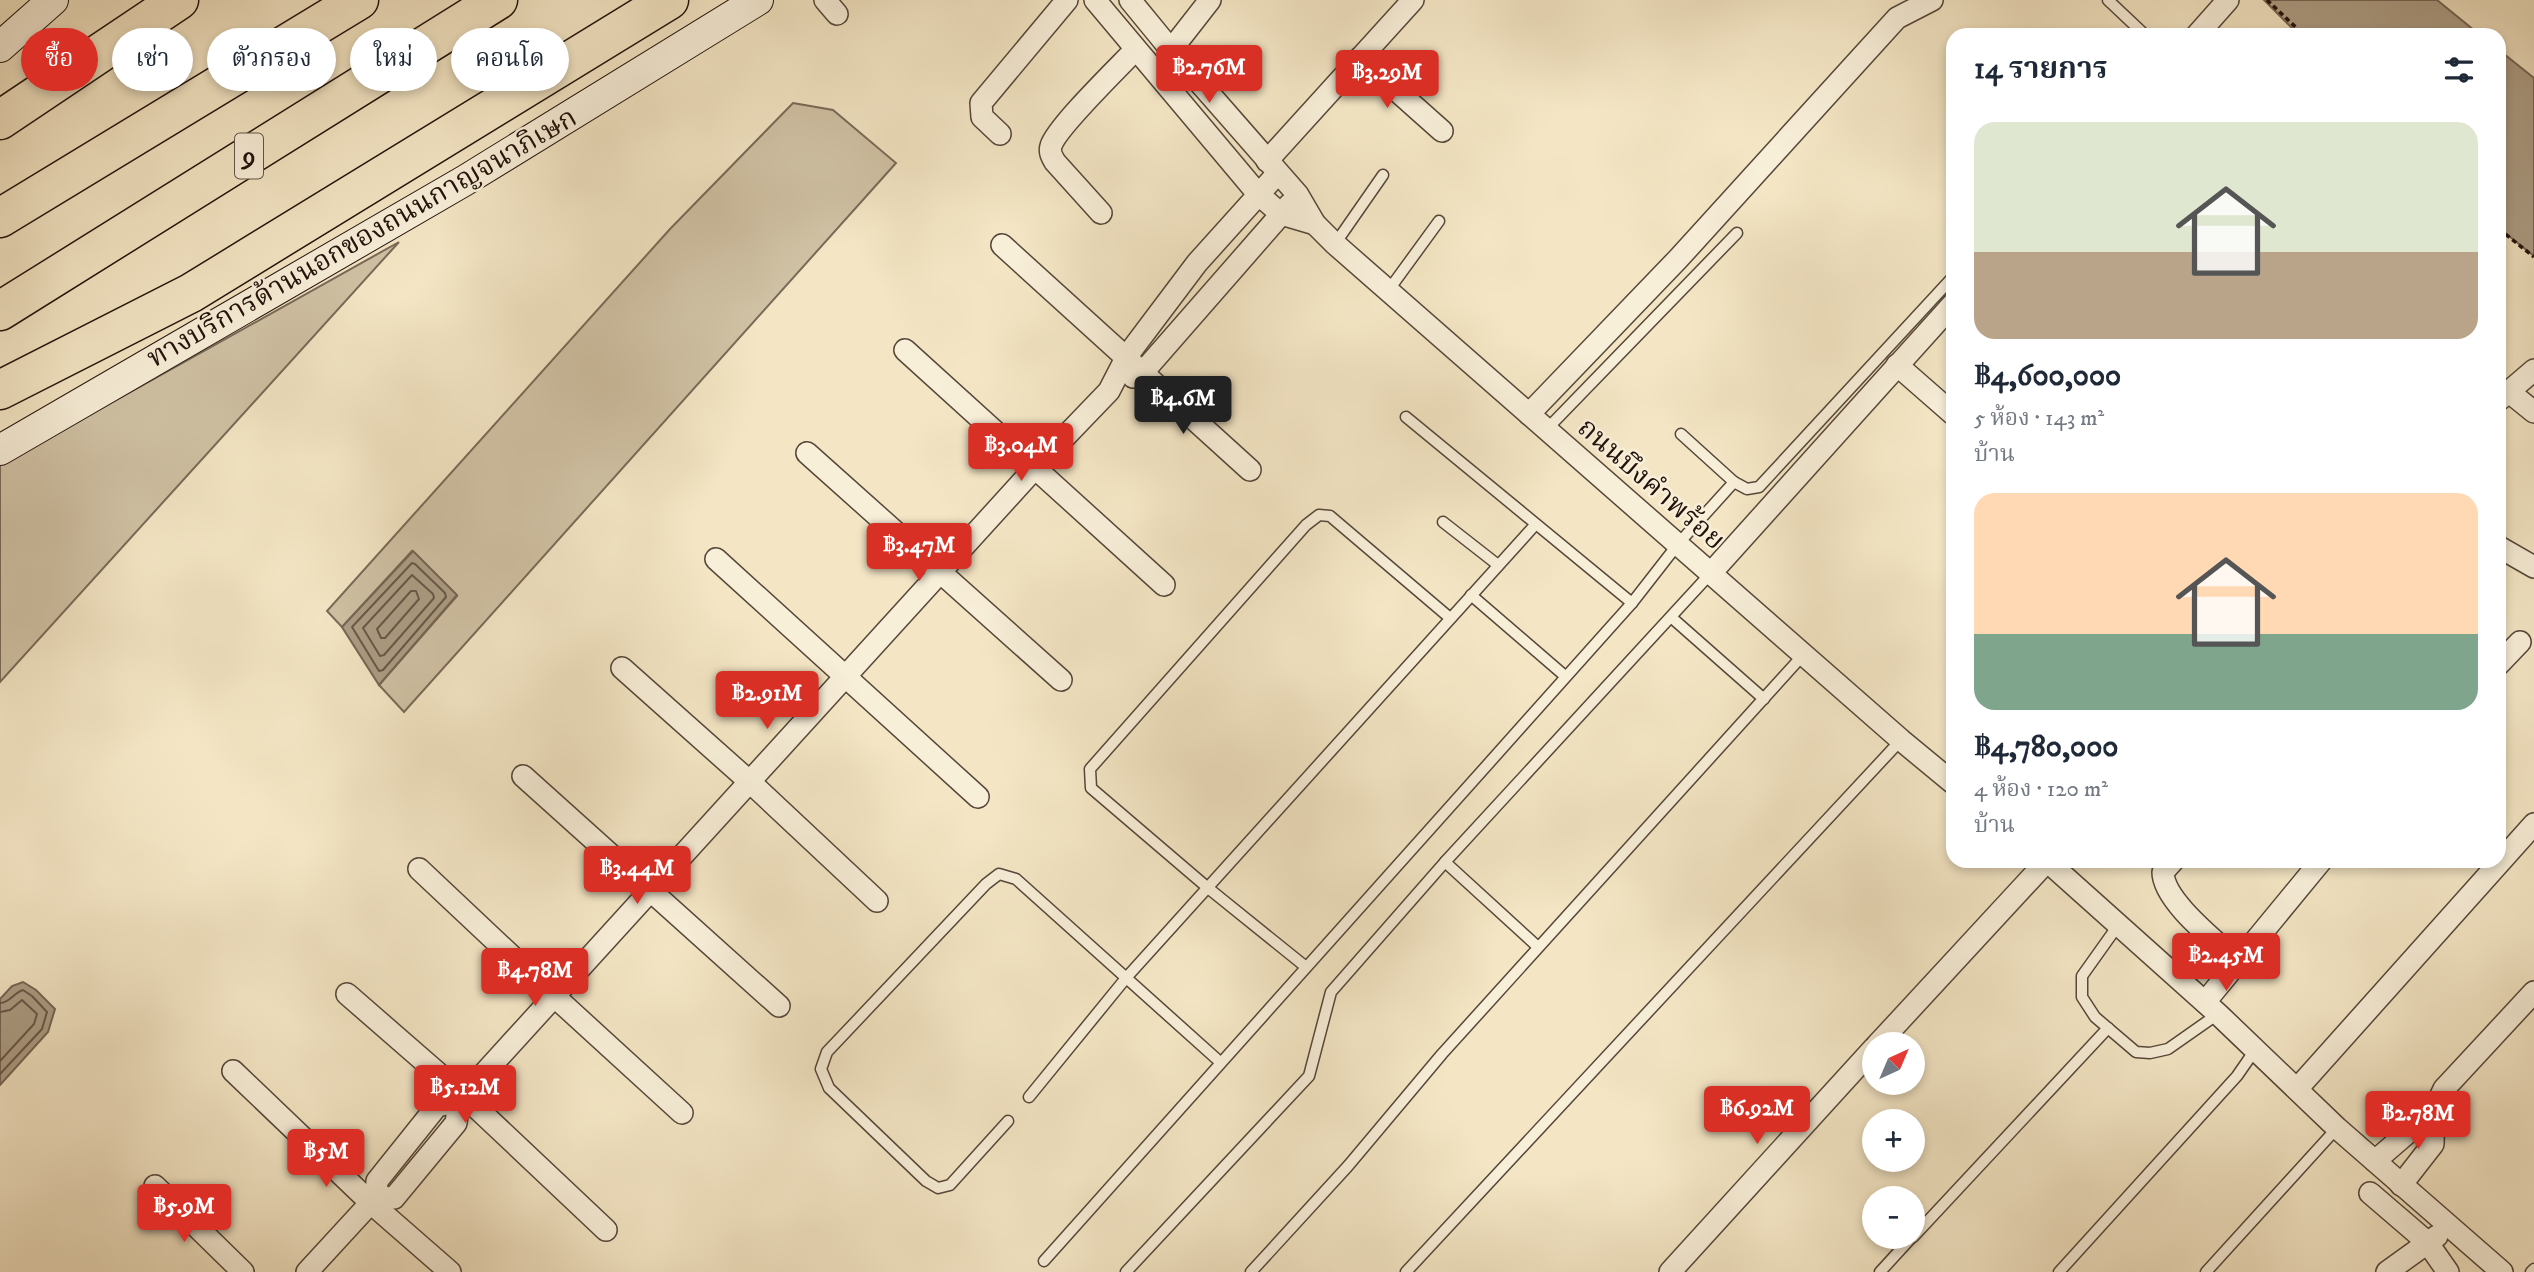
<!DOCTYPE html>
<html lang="th">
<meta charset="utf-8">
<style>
:root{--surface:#fff;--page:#f2f2f3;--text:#1f2937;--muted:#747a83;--accent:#d93025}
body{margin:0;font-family:"IM FELL DW Pica","Noto Serif Thai",serif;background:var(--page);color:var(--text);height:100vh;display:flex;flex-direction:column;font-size:26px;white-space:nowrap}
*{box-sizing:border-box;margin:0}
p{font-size:23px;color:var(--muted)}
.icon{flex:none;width:38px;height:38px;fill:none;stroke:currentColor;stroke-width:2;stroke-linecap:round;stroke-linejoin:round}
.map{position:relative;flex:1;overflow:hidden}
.drawer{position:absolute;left:1946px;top:28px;width:560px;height:840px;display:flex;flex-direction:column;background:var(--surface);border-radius:21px;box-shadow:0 4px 10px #0003}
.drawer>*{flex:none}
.hud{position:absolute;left:21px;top:28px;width:665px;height:63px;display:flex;gap:14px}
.needle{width:46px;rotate:44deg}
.buttons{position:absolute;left:1862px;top:1032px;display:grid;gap:14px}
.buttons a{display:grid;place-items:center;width:63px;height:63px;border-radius:50%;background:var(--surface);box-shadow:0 4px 10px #0003;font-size:35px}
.price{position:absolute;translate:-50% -60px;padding:0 16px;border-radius:7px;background:var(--accent);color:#fff;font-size:23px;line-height:46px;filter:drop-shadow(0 2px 4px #0008)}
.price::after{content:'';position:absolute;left:50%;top:42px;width:21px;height:16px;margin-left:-10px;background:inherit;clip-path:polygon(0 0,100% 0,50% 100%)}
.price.active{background:#222;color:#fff}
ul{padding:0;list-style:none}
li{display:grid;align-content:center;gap:14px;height:371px;padding:0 28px}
li span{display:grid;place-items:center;height:217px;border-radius:21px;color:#555}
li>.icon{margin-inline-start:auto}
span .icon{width:126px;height:126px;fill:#fffc;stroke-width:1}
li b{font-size:30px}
h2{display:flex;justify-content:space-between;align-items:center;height:84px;padding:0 28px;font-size:30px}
.tag{padding:0 24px;border-radius:32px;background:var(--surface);box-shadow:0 4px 10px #0003;font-size:24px;line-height:63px}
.tag.active{background:var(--accent);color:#fff}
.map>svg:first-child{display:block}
.green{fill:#d0c2a5;stroke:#796a58;stroke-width:2}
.water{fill:#ad9e86;stroke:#756655;stroke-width:2}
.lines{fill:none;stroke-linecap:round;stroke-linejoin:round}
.shore{stroke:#685848;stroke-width:2}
.lane-casing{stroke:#56473a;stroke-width:13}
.street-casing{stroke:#56473a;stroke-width:24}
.secondary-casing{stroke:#22120b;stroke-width:32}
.highway-casing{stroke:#22120b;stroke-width:41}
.path{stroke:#22120b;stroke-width:3.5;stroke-dasharray:5 3.5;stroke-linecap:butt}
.lane{stroke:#f8efd9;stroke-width:10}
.street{stroke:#f8efd9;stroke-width:21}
.secondary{stroke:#f8efd9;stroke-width:30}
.highway{stroke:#f4e6c5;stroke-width:38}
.labels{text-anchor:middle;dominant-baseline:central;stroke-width:5;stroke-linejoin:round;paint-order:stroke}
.shield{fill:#f8efd9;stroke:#625449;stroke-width:2}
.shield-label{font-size:26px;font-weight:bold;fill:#22120b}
.street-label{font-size:28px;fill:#22120b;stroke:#f8efd9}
</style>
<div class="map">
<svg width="2534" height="1272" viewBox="0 0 2534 1272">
<rect width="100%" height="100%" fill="#f4e6c5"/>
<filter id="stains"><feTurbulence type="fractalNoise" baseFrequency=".00286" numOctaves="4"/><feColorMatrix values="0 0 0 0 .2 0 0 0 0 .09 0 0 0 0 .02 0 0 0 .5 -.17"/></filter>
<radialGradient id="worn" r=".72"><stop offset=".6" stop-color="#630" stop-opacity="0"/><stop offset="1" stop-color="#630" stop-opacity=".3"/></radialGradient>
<g class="green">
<polygon points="793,103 833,110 896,163 404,712 379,685 457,596 412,551 342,627 327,611 670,229"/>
<polygon points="399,242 0,682 0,465"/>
</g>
<g class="water">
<polygon points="2264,0 2437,0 2480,35 2299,35"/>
<polygon points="2499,50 2534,78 2534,256 2499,228"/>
<polygon points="413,551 457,595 379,685 342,627"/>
<polygon points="23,982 36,990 55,1009 48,1032 0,1085 0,999 12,986"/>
</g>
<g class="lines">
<g class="shore">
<polygon points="412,563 415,564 445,593 446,597 383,670 379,671 352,627"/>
<polygon points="412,575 433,594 434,598 384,655 380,656 363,628"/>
<polygon points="411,591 416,591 419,599 385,638 381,638 377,629"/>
<path d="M 0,1003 C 10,1003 13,993 23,990 L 32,996 L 47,1012 L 42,1029 L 0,1074"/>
<polyline points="0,1012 10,1010 22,1000 37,1014 34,1024 0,1061"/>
</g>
<defs>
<g id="lane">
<polyline points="2108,0 2145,35"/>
<polyline points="1335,244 1383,175"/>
<polyline points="1388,291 1439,221"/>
<polyline points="1406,417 1632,603"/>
<polyline points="1546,430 1737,233"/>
<polyline points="1681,434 1734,482"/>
<polyline points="1443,522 1498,565"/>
<polyline points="1471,595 1565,676"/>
<polyline points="1671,617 1764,699"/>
<polyline points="1445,862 1538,947"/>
<polyline points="2119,924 2082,976 2082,997 2095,1017 2136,1052 2150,1053 2168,1049 2218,1014"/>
<polyline points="1306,967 1208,888 1091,788 1090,769 1306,525 1319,515 1330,516 1450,618"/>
<polyline points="1029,1097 1126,978 1535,525"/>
<polyline points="1008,1121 950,1185 938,1188 926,1181 829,1088 821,1069 827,1052 986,884 999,874 1016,879 1220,1062"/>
<polyline points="1913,1237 2108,1028"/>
<polyline points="1044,1261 1632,603 1678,544 1734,482 1747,489 1759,487 1953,277"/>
<polyline points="1126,1272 1309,1076 1331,992 1445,862 1711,573"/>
<polyline points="1251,1272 1348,1166 1442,1054 1804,654"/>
<polyline points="1406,1272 1901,740"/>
<polyline points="1880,1272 1912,1237"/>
<polyline points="2059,1272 2237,1076 2255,1050"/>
<polyline points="2206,1272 2337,1128"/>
<polyline points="2531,1272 2534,1269"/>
</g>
<g id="street">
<polyline points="825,0 837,14"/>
<polyline points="1095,0 1258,194 1281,214 1315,224"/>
<polyline points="1130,0 1171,50 1298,195 1315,224 1335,244 1901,740 1953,783"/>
<polyline points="2197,35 2228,0"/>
<polyline points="1171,50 1210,0"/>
<polyline points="1360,58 1442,131"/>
<polyline points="1000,134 982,117 981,103 1067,0"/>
<polyline points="1267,161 1413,0"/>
<path d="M 1101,213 L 1055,162 C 1052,157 1049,152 1051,146 C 1056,128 1119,67 1135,50"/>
<polyline points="1002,245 1250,470"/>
<polyline points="905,350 1164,585"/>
<polyline points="1897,365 1953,414"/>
<polyline points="1133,377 1144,371 1290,204"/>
<polyline points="2508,391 2534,412"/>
<polyline points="2499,400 2534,370"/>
<polyline points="1529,414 1678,259 1897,18 1932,0"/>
<polyline points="807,453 1061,680"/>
<polyline points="2499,547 2534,567"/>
<polyline points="716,559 978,797"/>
<polyline points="1711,573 1953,304"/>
<polyline points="2499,664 2520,642"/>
<polyline points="622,668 750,782 877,901"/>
<polyline points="523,776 779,1006"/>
<polyline points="2047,861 2218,1014 2337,1128 2502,1272"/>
<path d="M 2173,861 L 2163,872 C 2163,901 2217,942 2238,962"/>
<polyline points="419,869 554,996 682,1113"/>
<polyline points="347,994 463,1095 606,1230"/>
<polyline points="2205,1002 2321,861"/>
<polyline points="1877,1045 2047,861"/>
<polyline points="233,1071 371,1203 450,1272"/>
<polyline points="2297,1089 2534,824"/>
<polyline points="2375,1161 2434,1110 2444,1089 2534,992"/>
<polyline points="2401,1185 2433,1144 2434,1110"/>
<polyline points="155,1186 243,1272"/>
<polyline points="2370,1193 2427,1242 2448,1272"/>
<polyline points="376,1197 394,1198 456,1123 459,1101"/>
<polyline points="307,1272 376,1197 377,1181 437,1106 459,1101 1035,468 1109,391 1127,356 1197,263 1278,173"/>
<polyline points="1670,1272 1874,1048"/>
<polyline points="2387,1272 2437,1236"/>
</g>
<g id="secondary">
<polyline points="0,47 53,0"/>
<polyline points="0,450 464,181 758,0"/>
</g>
<g id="highway">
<polyline points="0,120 179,0"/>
<polyline points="0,218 359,0"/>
<polyline points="0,311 498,0"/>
<polyline points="0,390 191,293 669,0"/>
</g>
</defs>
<use href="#lane" class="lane-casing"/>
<use href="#street" class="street-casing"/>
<use href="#secondary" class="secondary-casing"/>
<use href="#highway" class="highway-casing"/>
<g class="path">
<polyline points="2267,0 2304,35"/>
<polyline points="2499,229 2534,257"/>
</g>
<use href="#lane" class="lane"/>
<use href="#street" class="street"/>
<use href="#secondary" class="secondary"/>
<use href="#highway" class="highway"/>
</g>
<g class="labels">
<rect class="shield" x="235" y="133.5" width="28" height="45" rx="5"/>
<g class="shield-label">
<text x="249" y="156">9</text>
</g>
<g class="street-label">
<text transform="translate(362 238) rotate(-30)">ทางบริการด้านนอกของถนนกาญจนาภิเษก</text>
<text transform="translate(1651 484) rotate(41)">ถนนบึงคำพร้อย</text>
</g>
</g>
<rect width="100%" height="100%" filter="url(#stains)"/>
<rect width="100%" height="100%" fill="url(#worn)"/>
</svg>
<div class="buttons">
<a><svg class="needle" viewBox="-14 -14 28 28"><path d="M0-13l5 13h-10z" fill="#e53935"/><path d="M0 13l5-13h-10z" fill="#747a83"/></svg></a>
<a>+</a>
<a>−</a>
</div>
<b class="price" style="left:1209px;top:105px">฿2.76M</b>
<b class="price" style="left:1387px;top:110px">฿3.29M</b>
<b class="price active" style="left:1183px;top:436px">฿4.6M</b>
<b class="price" style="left:1021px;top:483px">฿3.04M</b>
<b class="price" style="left:919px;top:583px">฿3.47M</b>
<b class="price" style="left:767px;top:731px">฿2.91M</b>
<b class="price" style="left:637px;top:906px">฿3.44M</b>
<b class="price" style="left:2226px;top:993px">฿2.45M</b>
<b class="price" style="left:535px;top:1008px">฿4.78M</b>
<b class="price" style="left:465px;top:1125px">฿5.12M</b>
<b class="price" style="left:1757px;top:1146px">฿6.92M</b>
<b class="price" style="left:2418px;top:1151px">฿2.78M</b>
<b class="price" style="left:326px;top:1189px">฿5M</b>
<b class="price" style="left:184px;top:1244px">฿5.9M</b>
<div class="hud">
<a class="tag active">ซื้อ</a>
<a class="tag">เช่า</a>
<a class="tag">ตัวกรอง</a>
<a class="tag">ใหม่</a>
<a class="tag">คอนโด</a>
</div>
<section class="drawer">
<h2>14 รายการ<svg class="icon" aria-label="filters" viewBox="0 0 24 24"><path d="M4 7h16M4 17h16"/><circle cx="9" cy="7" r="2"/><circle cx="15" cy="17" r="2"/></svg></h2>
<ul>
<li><span style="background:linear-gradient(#dfe7d0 60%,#b9a48a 0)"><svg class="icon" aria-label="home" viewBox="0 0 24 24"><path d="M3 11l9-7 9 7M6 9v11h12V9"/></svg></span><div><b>฿4,600,000</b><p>5 ห้อง · 143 m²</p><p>บ้าน</p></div></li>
<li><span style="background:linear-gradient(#ffd9b3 65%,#7fa58c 0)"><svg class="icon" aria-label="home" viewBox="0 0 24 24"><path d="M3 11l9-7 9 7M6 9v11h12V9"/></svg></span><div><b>฿4,780,000</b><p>4 ห้อง · 120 m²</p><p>บ้าน</p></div></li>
</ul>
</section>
</div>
